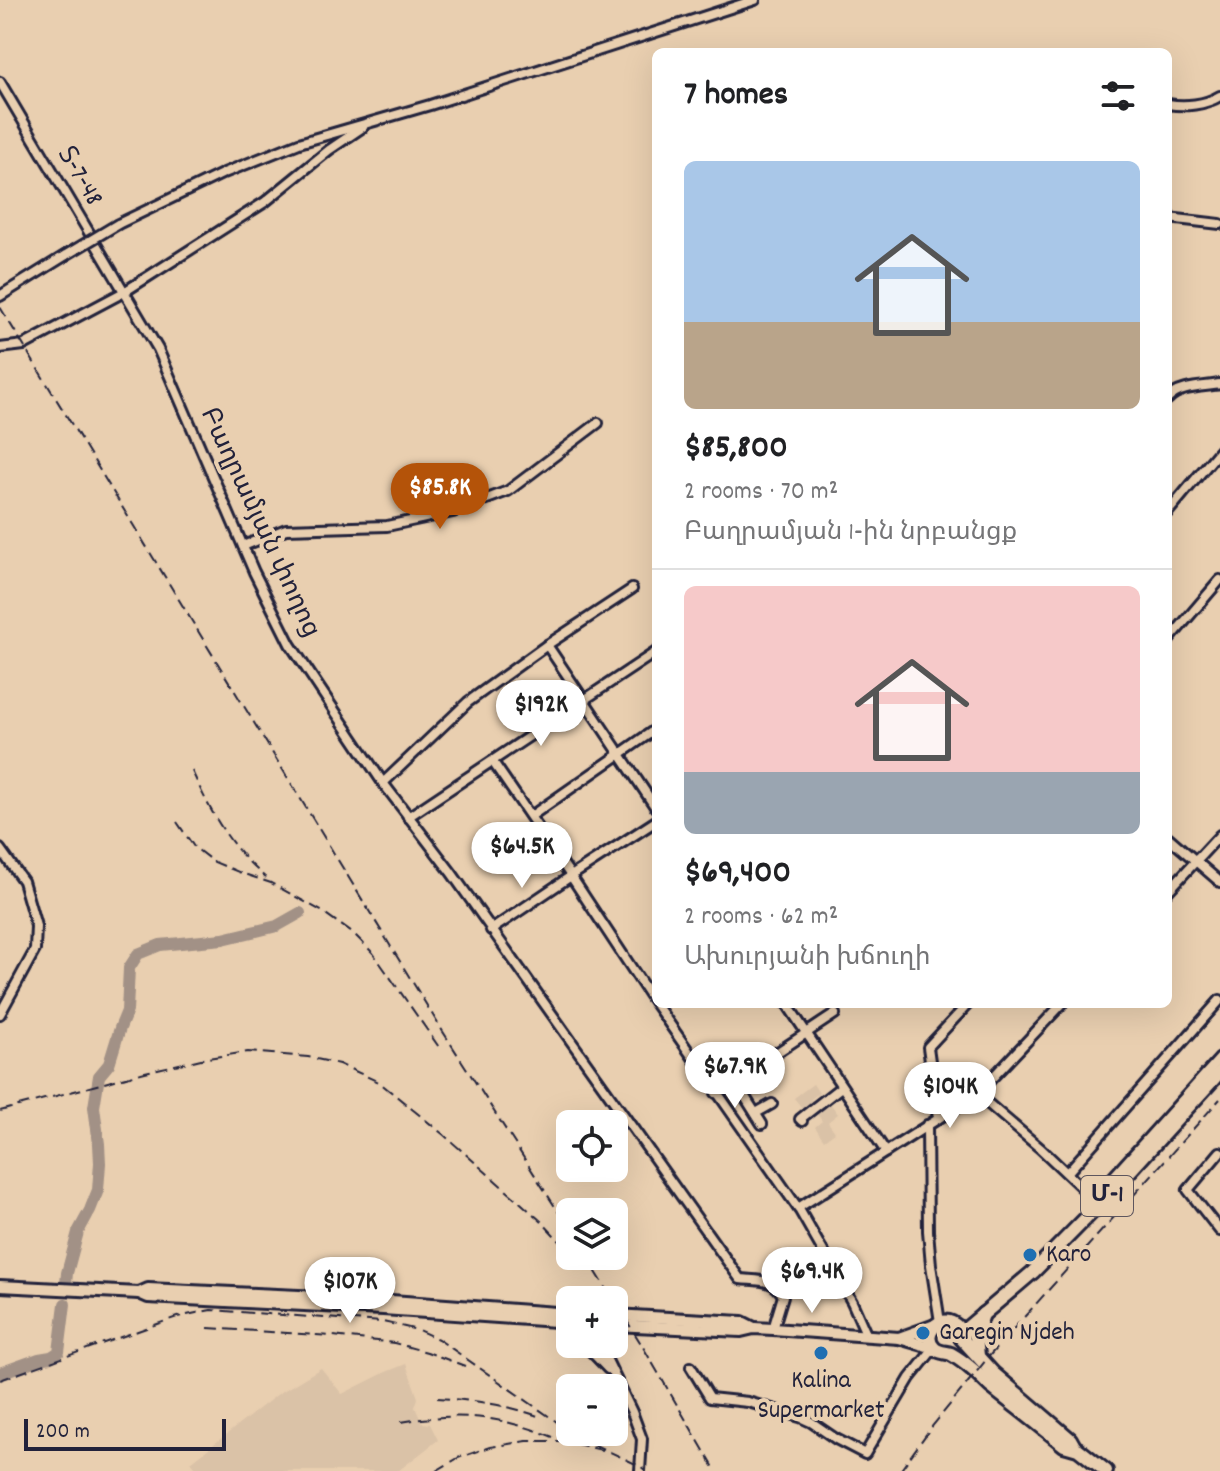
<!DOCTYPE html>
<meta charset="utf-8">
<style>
:root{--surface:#fff;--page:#f2f2f2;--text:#202124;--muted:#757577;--line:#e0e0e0;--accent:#b45309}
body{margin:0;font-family:Dekko,"Noto Sans Armenian",sans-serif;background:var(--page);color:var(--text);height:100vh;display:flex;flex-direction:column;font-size:30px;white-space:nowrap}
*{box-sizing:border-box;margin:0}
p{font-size:26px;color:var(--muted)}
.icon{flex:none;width:44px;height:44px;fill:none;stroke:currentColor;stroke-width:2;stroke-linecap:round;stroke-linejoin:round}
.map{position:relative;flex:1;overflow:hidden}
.details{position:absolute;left:652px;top:48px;width:520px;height:960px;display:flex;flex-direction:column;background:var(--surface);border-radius:12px;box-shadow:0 8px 32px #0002}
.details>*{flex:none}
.fabs{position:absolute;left:556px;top:1110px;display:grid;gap:16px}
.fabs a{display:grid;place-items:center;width:72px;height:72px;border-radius:12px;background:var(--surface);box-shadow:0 8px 32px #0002;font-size:40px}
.scale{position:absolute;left:24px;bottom:20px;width:202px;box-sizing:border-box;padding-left:8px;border:4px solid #22223b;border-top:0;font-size:22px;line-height:28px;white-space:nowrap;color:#22223b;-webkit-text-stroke:6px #e9cfb0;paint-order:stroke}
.price{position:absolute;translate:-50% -68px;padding:0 18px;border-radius:28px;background:#fff;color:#222;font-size:26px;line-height:52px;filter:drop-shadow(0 2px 4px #0008)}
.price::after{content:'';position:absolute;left:50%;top:48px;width:24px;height:18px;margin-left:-12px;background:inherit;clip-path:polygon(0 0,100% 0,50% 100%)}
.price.active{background:var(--accent);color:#fff}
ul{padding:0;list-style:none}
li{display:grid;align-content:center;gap:16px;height:424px;padding:0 32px}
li+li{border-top:2px solid var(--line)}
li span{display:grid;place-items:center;height:248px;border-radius:12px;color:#555}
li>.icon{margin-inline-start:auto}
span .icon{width:144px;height:144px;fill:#fffc;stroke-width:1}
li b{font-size:34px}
h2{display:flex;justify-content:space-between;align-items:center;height:96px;padding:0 32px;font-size:34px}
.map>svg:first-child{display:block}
.built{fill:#dac2a7}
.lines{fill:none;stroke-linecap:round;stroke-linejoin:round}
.river{stroke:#a29186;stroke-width:12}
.minor-casing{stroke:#22223b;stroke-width:14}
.major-casing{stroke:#22223b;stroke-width:16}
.highway-casing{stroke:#22223b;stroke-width:18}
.minor{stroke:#e9cfb0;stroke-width:8}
.major{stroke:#e9cfb0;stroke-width:10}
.highway{stroke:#e9cfb0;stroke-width:12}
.rail{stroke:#22223b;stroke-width:2;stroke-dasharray:12 6;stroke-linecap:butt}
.minor-bridge-casing{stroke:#22223b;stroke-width:14;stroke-linecap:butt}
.minor-bridge{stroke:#e9cfb0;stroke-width:8}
.poi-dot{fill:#1f6fb2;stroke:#e9cfb0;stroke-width:3}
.labels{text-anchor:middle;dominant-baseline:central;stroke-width:8;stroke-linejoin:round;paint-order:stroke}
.shield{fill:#e9cfb0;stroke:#5e565e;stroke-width:2}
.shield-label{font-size:24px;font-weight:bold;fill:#22223b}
.street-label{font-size:26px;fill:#22223b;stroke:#e9cfb0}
.poi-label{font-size:26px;fill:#22223b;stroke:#e9cfb0;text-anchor:start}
</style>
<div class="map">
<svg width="1220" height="1471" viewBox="0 0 1220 1471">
<rect width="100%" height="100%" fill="#e9cfb0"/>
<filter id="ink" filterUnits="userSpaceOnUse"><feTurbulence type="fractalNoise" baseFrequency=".0125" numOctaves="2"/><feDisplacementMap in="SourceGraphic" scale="16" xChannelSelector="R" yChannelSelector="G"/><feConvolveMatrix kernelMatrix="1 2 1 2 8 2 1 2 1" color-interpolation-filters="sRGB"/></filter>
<g filter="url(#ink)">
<g class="built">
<polygon points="813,1084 819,1093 811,1099 819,1110 830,1103 838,1114 828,1122 835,1132 824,1140 815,1127 822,1121 809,1103 802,1108 794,1098"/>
<polygon points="406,1364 418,1398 415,1407 422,1423 430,1424 438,1440 398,1471 198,1471 191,1462 278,1394 321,1368 342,1394 386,1372"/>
</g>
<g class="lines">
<g class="river">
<polyline points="66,1284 67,1273 78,1232 90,1210 98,1190 100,1163 99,1144 94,1107 99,1076 109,1064 120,1028 127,1011 129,968 138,954 160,945 223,939 277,926 300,913"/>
<polyline points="0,1373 39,1359 51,1357 59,1352 65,1304"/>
</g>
<defs>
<g id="minor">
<path d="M 0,82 L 158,349 L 254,572 L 290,644 L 383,783 L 451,872 L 740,1279 C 758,1281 774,1278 783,1296 L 773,1329"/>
<path d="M 1168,104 C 1185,107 1205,105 1220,96"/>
<polyline points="1168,218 1220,224"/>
<polyline points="118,224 224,173 299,143 430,105 755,0"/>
<polyline points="0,296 66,255"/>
<polyline points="0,348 24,345 124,292 265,202 329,150 363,127"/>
<path d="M 1168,399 C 1179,386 1204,387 1220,384"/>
<polyline points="1168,512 1220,450"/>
<polyline points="243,546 286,529 387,526 453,512 508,491 598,423"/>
<polyline points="1168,641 1220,580"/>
<polyline points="547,645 656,808"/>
<polyline points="493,762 571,876 650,996 800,1211 852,1302 867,1336"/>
<polyline points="383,783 468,702 547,645 632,589"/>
<polyline points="531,816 656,729"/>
<polyline points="408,817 656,652"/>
<polyline points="1168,837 1220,882"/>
<polyline points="0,849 23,881 36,926 35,950 0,1014"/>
<polyline points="1168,891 1220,835"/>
<polyline points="491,930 571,876 656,821"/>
<polyline points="787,1004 886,1152"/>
<polyline points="735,1081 762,1124"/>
<polyline points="716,1093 835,1014"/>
<polyline points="977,1094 1040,1148 1096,1201"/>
<polyline points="756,1113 772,1104"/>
<polyline points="938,1118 928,1047 968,1004"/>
<polyline points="802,1121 800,1119 841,1087"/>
<polyline points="927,1125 928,1231 931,1265 940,1322"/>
<polyline points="1220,1152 1188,1190 1220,1231"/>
<polyline points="1067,1173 1220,1000"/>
<polyline points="1094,1198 1220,1058"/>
<polyline points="798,1208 977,1094 1062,1004"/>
<polyline points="584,1344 608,1369"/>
<polyline points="602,1344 603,1352 632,1412 642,1439 640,1471"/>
<polyline points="691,1367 710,1398 748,1402 800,1417 811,1422 836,1439 865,1454 910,1378 934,1348"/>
</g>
<g id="major">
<polyline points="0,1286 139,1293 148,1297 383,1309 570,1322"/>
<polyline points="139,1293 148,1289 364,1299 570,1314"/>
<polyline points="614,1315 742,1322 754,1328"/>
<polyline points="614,1325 741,1331 754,1328 773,1329 899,1338 935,1325"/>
<polyline points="899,1338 934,1348"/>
</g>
<g id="highway">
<polyline points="961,1333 1033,1272 1099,1205 1220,1072"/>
<polyline points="978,1356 976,1336 983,1314"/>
<path d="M 1075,1448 L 1070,1439 L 993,1373 L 961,1338 C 960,1331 959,1326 952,1323 C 937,1316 922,1336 934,1348 C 939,1353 945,1352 951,1354 C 958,1358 966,1364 972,1369 C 978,1374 984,1380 990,1386 C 1015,1406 1040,1425 1064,1445 L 1078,1449 L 1106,1471"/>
</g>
</defs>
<use href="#minor" class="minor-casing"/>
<use href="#major" class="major-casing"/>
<use href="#highway" class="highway-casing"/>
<use href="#minor" class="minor"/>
<use href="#major" class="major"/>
<use href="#highway" class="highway"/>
<g class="rail">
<polyline points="0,307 440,1027 570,1230"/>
<path d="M 192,771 C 212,815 229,846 266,878"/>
<polyline points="177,822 194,847 212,861 241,873 271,883 323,912 355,935 373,953 441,1050"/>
<polyline points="0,1111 145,1072 201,1059 248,1052 308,1057 339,1064 379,1082 444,1135 541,1221 570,1252"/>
<polyline points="586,1256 640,1342 716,1471"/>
<polyline points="208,1328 333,1336 394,1343 427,1352 465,1366"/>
<polyline points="0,1380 177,1317 211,1310 383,1322 418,1330 438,1339 570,1431"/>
<path d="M 437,1398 C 472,1400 504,1404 538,1416"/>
<path d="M 401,1422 C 460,1412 498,1415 553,1437"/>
<polyline points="593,1444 640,1466 646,1471"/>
<polyline points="436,1471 458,1458 490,1447 527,1441 565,1441 602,1450"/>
<polyline points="900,1471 930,1429 991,1354 1220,1099"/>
</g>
<defs>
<polyline id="minor-bridge" points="66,255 118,224"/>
</defs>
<use href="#minor-bridge" class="minor-bridge-casing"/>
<use href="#minor-bridge" class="minor-bridge"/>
</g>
</g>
<g class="poi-dot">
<circle cx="1030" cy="1255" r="8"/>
<circle cx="923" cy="1333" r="8"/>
<circle cx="821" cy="1353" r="8"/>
</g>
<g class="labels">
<rect class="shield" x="1081" y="1176" width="52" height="40" rx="6"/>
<g class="shield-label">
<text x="1107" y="1196">Մ-1</text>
</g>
<g class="street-label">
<text transform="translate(79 177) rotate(59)">Տ-7-48</text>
<text transform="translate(259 523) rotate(65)">Բաղրամյան փողոց</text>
</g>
<g class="poi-label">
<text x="1046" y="1255">Karo</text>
<text x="939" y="1333">Garegin Njdeh</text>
<text x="821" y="1381" text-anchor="middle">Kalina<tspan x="821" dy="30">Supermarket</tspan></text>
</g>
</g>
</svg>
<div class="fabs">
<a><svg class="icon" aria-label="locate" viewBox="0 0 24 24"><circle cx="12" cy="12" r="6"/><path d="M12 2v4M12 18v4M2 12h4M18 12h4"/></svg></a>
<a><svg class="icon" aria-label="layers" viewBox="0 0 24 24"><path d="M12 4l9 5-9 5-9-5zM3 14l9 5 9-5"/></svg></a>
<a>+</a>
<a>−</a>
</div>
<div class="scale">200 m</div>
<b class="price active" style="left:440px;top:531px">$85.8K</b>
<b class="price" style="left:541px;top:748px">$192K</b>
<b class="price" style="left:522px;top:890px">$64.5K</b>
<b class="price" style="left:735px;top:1110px">$67.9K</b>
<b class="price" style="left:950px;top:1130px">$104K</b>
<b class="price" style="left:812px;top:1315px">$69.4K</b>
<b class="price" style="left:350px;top:1325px">$107K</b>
<section class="details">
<h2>7 homes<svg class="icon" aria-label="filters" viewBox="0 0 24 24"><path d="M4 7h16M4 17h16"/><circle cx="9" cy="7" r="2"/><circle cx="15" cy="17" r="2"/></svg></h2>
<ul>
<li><span style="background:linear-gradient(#a9c7e8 65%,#b9a48a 0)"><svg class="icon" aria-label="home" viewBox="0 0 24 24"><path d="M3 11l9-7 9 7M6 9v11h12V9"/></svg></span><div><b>$85,800</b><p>2 rooms · 70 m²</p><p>Բաղրամյան 1-ին նրբանցք</p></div></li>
<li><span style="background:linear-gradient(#f6c9c9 75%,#9aa5b1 0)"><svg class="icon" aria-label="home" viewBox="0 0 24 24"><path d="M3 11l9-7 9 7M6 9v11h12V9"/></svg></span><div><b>$69,400</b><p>2 rooms · 62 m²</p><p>Ախուրյանի խճուղի</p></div></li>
</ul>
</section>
</div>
